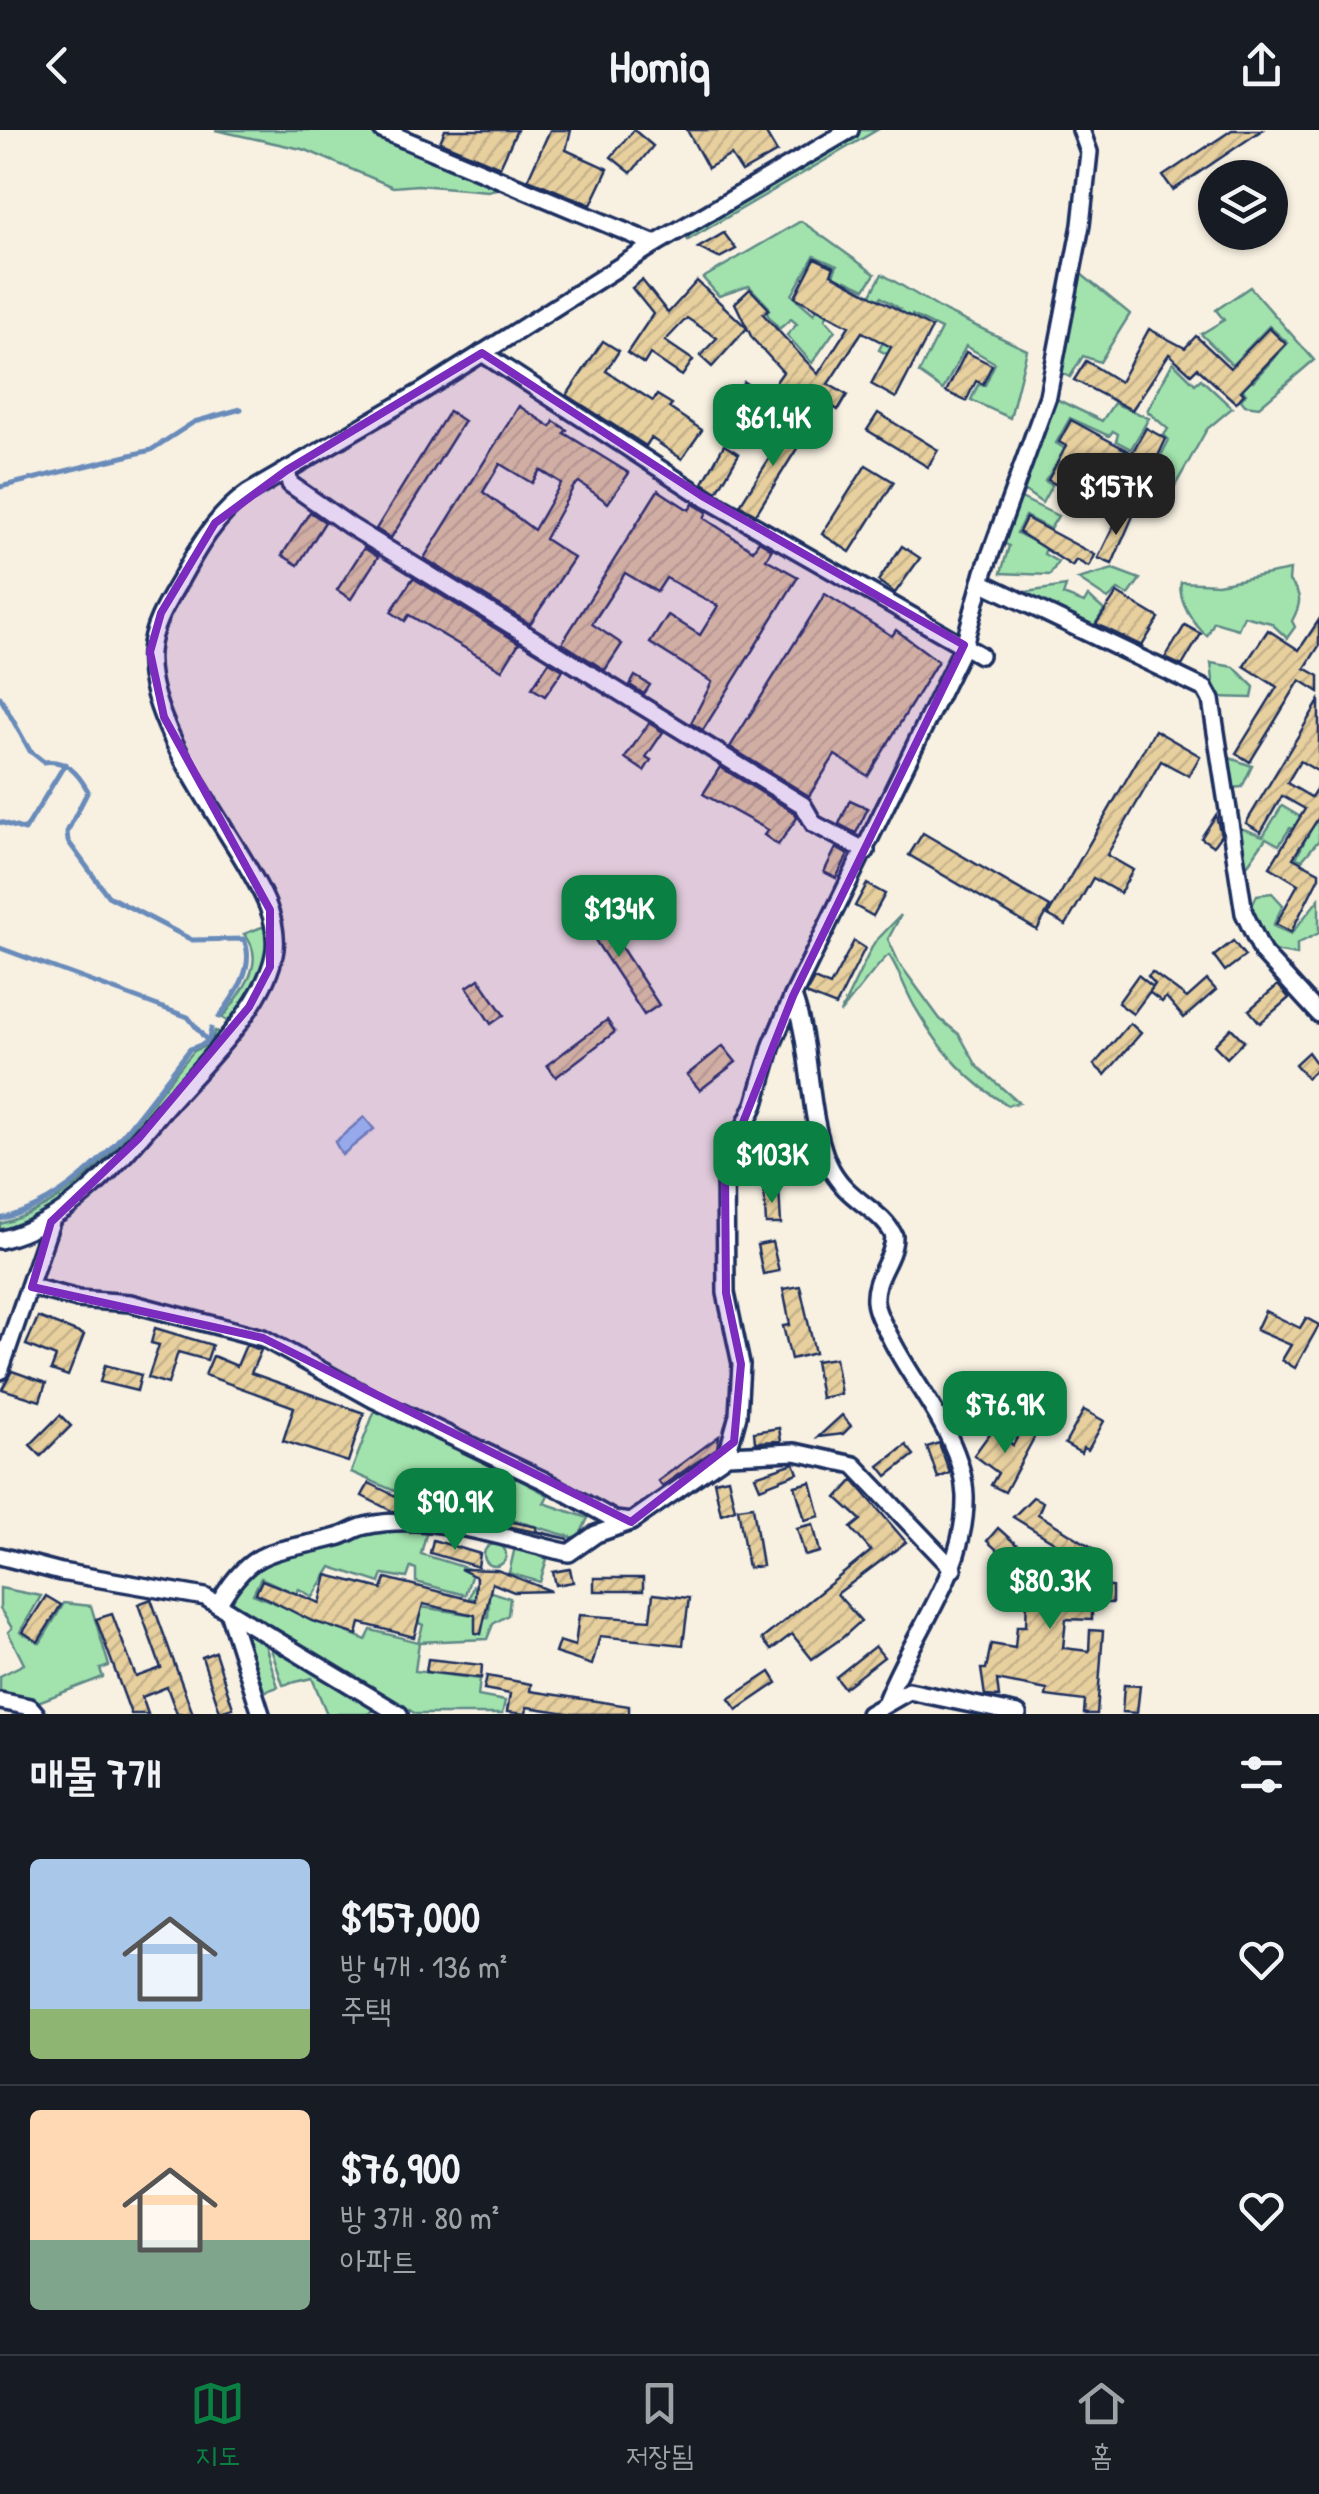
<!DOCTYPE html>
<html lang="ko">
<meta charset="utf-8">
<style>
:root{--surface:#171b24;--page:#20242c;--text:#f1f3f6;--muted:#9ea1a6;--line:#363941;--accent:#0b8043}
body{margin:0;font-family:"Patrick Hand","Poor Story",sans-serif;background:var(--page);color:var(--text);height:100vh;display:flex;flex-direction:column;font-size:38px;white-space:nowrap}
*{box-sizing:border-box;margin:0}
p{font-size:32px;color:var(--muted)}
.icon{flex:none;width:55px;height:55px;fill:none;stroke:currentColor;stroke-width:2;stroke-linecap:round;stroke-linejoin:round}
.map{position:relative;height:1584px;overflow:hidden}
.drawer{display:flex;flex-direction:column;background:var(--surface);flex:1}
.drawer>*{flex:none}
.buttons{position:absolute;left:1198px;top:30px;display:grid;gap:20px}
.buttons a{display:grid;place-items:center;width:90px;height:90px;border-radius:50%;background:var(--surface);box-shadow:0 2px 8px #0004;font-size:50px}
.price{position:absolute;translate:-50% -85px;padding:0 22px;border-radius:20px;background:var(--accent);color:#fff;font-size:32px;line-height:65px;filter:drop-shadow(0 2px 5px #0008)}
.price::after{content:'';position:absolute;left:50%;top:60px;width:30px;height:22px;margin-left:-15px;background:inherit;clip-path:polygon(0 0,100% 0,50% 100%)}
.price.on{background:#222;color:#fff}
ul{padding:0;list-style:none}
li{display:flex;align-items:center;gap:30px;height:250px;padding:0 30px}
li+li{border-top:2px solid var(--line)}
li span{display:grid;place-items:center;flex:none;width:280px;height:200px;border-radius:10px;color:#555}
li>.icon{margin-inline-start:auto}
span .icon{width:120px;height:120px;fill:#fffc;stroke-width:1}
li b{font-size:42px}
h2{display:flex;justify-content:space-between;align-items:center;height:120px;padding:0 30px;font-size:42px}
header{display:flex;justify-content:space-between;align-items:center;height:130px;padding:0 30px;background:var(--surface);font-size:45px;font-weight:700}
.menu{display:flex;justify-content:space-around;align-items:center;height:140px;border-top:2px solid var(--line);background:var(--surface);font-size:28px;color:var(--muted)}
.menu a{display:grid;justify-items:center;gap:5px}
.menu .on{color:var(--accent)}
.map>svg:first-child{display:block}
.green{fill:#a2e3ad;stroke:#5e8986;stroke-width:2.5;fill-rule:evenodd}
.water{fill:#9dc9f7;stroke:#698bba;stroke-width:2.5}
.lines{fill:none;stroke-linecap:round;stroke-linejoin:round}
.stream{stroke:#698bba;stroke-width:5}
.building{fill:url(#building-hatch);stroke:#1b2f5e;stroke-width:2.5;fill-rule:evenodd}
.minor-casing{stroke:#1b2f5e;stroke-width:22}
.minor{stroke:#fff;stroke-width:15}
.marked{fill:#7b2cbf;fill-opacity:0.2;stroke:#7b2cbf;stroke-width:8;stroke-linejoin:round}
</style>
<header><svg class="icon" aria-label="back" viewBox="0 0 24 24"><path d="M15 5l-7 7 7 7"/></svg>Homiq<svg class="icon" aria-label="share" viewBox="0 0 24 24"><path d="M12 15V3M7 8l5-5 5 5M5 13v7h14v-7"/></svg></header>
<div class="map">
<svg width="1319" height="1584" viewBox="0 0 1319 1584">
<defs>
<pattern id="building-hatch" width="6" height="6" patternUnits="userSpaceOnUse" patternTransform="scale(2.5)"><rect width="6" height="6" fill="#e7cf9e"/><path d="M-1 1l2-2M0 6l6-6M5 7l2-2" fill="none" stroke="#c6b28a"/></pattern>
</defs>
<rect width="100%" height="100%" fill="#f8f1e2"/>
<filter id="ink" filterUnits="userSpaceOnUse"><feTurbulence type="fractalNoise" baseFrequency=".01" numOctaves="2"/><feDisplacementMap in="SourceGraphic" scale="20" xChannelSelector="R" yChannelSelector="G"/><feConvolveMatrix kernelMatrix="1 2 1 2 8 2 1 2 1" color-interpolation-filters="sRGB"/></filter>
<g filter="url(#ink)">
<g class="green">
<polygon points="215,0 367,0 508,56 488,61 418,55 393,57 306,20"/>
<polygon points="858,0 877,0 688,110 684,102"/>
<path d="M 801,91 L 875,144 L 865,159 L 846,150 L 825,189 L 835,200 L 812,233 L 787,205 L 797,194 L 791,189 L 779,199 L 767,184 L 769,177 L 749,156 L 719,166 L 703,148 ZM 814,126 L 837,136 L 814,184 L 792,165 Z"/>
<polygon points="882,144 946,182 1027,220 1010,288 971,270 978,255 985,255 995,233 966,216 943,260 919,243 941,199 912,185 891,226 879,220 900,179 881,167 859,206 852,200"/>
<polygon points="1081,144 1130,184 1100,232 1083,226 1070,247 1058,241"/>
<polygon points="1250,157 1314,230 1259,277 1245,275 1241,270 1246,263 1235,253 1243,243 1253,251 1288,213 1269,196 1232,235 1201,204 1224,190 1216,180"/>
<polygon points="1173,232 1195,254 1201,249 1232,278 1207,299 1163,377 1140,366 1169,310 1164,305 1168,299 1147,281"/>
<polygon points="1054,268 1102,291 1114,273 1149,288 1131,319 1116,311 1118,304 1113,301 1109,306 1070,288 1056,313 1067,320 1045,351 1052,355 1042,373 1021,358"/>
<polygon points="1017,366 1058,386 1050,399 1025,386 1017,403 1046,418 1044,424 1058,432 1050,445 1001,443 1009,416 1000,411"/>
<polygon points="1113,439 1140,449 1129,465 1118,460 1108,469 1078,449"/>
<path d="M 1290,440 L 1289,451 C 1303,465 1301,474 1292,491 L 1295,497 L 1287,508 L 1271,493 L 1244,486 L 1238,499 L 1214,492 L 1207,506 C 1194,495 1177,470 1181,452 L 1218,454 Z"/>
<polygon points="1066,456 1063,465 1084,473 1088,466 1104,480 1091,501 1020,463"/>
<polygon points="1211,533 1234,537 1254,557 1252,568 1215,567"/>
<polygon points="1227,627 1252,636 1242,657 1231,658"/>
<polygon points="1282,676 1314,695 1319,689 1319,710 1302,730 1296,728 1307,706 1290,698 1279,715 1266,708 1241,744 1235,696 1263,706"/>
<polygon points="1272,763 1283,775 1273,796 1291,804 1319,769 1319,803 1297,814 1297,825 1268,820 1250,780 1257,765"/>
<path d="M 901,785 L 888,809 L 899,833 L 940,889 L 959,904 L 977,936 L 1019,973 L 1007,975 C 969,952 940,920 918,882 C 906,864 901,843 889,825 C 881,829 851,871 840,883 L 874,813 Z"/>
<path d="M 262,797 L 269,802 L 264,837 L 230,893 L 222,888 C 240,865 269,831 244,804 Z"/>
<path d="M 215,901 L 222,904 C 161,973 92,1079 0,1102 L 0,1094 C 93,1069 133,990 194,921 L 209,914 Z"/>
<polygon points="375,1280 427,1300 498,1340 487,1371 471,1366 467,1375 407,1349 399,1363 351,1342"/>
<polygon points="504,1342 548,1365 544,1373 588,1388 578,1409 507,1388 500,1405 474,1398 479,1381 490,1383"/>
<path d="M 369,1400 L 427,1400 L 421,1424 L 473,1440 L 465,1465 L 416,1452 L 416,1439 L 411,1437 L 407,1448 L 383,1444 L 380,1453 L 331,1437 L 313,1467 L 299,1459 L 296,1464 L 261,1448 L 253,1464 L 366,1510 L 371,1500 L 418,1512 L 423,1495 L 408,1488 L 414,1476 L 488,1487 L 489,1472 L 469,1468 L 473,1456 L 510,1468 L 508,1485 L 493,1494 L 487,1509 L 419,1512 L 415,1541 L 480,1549 L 478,1566 L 505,1571 L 502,1584 L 416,1584 L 233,1474 C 230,1424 332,1410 369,1400 Z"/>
<circle cx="495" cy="1425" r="11"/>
<polygon points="515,1417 547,1429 540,1452 509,1443"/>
<polygon points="0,1458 41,1466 20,1502 40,1513 64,1473 91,1476 109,1536 100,1539 103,1547 38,1572 0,1567 0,1546 24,1534 8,1502 12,1498 0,1479"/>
<polygon points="234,1487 262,1505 278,1557 258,1564"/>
<polygon points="267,1507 378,1578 368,1584 327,1584 312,1548 283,1555"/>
</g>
<polygon class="water" points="364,987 374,999 342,1025 335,1012"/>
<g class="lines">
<g class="stream">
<polyline points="0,357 151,320 194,292 241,279"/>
<path d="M 0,567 L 30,621 L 44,632 C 66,629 78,643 88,661 L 67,702 L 68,711 L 108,766 L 192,810 L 244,809 C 256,837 235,865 219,887"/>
<polyline points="0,692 25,700 65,634"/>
<polyline points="0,818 188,887 208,912"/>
<polyline points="208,912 211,899"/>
<path d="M 0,1089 C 87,1069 137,985 190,919 L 208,912"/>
</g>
</g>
<g class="building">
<polygon points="445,0 517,0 500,37 440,12"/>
<polygon points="550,0 571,0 566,20 608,39 591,75 528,49"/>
<polygon points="634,0 653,16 631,43 611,27"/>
<polygon points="687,0 764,0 777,22 742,42 731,25 708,38"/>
<polygon points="1232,0 1262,0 1173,60 1163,46"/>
<polygon points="724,103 736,119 719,128 698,118"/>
<polygon points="815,128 834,137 831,144 932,198 896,268 871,254 891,217 862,202 828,254 847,265 838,280 799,255 778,285 761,273 783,242 752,208 735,173 750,159 769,179 763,184 818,244 849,196 795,167"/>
<polygon points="642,150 668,183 697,151 747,198 712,237 700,226 717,208 687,188 665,211 693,230 682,246 650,224 644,234 627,223 653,184 632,158"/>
<polygon points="1269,198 1286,214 1241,261 1244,264 1236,273 1197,238 1191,244 1169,224 1132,280 1074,250 1086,231 1120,252 1149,199 1185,218 1196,206 1230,238"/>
<polygon points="603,211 619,221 606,241 653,271 657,265 672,274 669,278 702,300 682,329 651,308 646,316 567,265"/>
<polygon points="966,222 992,235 983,254 976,251 966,271 946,262"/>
<polygon points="744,252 763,265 735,299 720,288"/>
<path d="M 519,276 L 551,297 L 554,291 L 567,300 L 564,303 L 629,343 L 608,373 L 579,352 L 574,356 L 545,409 L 574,428 L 530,494 L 424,428 ZM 500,334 L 532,353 L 540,340 L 561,353 L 534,400 L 483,362 Z"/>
<polygon points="449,281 464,291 391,408 376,399"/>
<polygon points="878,283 938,320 928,337 867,300"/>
<polygon points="1071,290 1132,323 1146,298 1166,309 1143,358 1124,348 1105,381 1048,350 1066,316 1059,312"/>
<polygon points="791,294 806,304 756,384 740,375"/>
<polygon points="724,315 739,324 717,362 703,353"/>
<polygon points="866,335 894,352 850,422 822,404"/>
<polygon points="658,360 689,380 693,374 707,382 704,388 753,420 759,411 772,419 766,429 798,447 703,600 691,593 712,552 650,513 668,485 700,505 718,476 666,448 657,462 625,443 592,494 622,514 605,540 562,513"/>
<polygon points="1121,381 1133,386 1112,434 1098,428"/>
<polygon points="310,382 325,392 298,435 282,425"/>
<polygon points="1026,388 1095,425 1089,437 1076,430 1072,436 1019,402"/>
<polygon points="902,416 920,428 895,463 878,451"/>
<polygon points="364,418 378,427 351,469 337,460"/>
<polygon points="413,448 519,513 502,540 409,485 405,491 391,482"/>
<polygon points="1117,463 1159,488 1142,516 1096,494"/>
<polygon points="825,464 892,506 896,500 938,531 868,646 835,625 809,666 730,617"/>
<polygon points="1319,490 1319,516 1305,538 1319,546 1319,562 1300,550 1250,632 1236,623 1277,557 1244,536 1268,500 1299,520"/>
<polygon points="1185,495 1201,504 1182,536 1165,528"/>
<polygon points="549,532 563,540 545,566 532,558"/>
<polygon points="635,546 650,555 644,564 630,555"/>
<polygon points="1319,571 1319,642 1300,631 1287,653 1311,667 1319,655 1319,687 1293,728 1319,742 1319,747 1291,802 1276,794 1298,754 1270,737 1305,679 1282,666 1261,702 1246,693"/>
<polygon points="649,593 663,602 646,627 651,630 644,641 625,628"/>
<polygon points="1155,600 1200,626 1189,646 1161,631 1107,725 1133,740 1120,763 1093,748 1066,795 1048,785"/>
<polygon points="720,637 795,683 797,688 778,715 764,705 768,700 703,664"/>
<polygon points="850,670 868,678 856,703 839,694"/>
<polygon points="1216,685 1221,705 1213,716 1201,708"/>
<polygon points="923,703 1050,777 1037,800 909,725"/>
<polygon points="836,718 848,725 836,748 824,742"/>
<polygon points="867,754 885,764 873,786 855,776"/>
<polygon points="593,774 659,875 644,885 578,784"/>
<polygon points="854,811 865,818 836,876 806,864 814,849 830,856"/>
<polygon points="1233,811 1245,826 1225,841 1214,826"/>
<polygon points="1152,842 1187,868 1207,850 1216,860 1184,888 1166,867 1162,872 1149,862 1155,854 1148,846"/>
<polygon points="1138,845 1153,857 1133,884 1118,873"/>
<polygon points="479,849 504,885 491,894 467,857"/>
<polygon points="1278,855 1289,868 1260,893 1249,880"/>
<polygon points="607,890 615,902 556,947 547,935"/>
<polygon points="1130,893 1141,903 1105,945 1094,935"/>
<polygon points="1231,898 1244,911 1227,928 1214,915"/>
<polygon points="723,916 736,932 700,960 687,945"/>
<polygon points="1308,922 1319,937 1307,948 1295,934"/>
<polygon points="764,1058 779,1058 781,1094 766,1094"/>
<polygon points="772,1112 779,1141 763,1144 757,1115"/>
<polygon points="800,1156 815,1223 791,1229 783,1196 790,1195 783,1159"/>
<polygon points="1265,1181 1300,1198 1306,1188 1319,1195 1295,1238 1282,1230 1291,1215 1256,1200"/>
<polygon points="38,1187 84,1205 68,1246 51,1240 56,1227 26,1215"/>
<polygon points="155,1198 212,1215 207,1230 178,1222 168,1254 148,1248 159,1215 151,1213"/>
<polygon points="246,1215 261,1220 251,1243 364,1283 348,1332 283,1311 294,1277 205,1245 213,1226 237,1236"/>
<polygon points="835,1228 841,1264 821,1268 815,1231"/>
<polygon points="105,1235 141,1245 137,1261 100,1252"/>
<polygon points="12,1241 46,1253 40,1271 2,1259"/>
<polygon points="1084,1280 1104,1291 1088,1320 1083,1318 1081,1323 1065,1314"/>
<polygon points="60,1285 71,1296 41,1326 30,1315"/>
<polygon points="842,1285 851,1296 843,1304 818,1307"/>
<polygon points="1023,1297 1036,1304 1005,1362 991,1355 998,1343 974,1325 993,1299 1013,1315"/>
<polygon points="779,1298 781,1311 755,1312 754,1302"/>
<polygon points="719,1306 717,1318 662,1356 658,1351"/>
<polygon points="939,1313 950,1343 938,1348 927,1317"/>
<polygon points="906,1315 914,1325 887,1346 879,1336"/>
<polygon points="794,1333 798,1343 760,1358 755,1346"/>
<polygon points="728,1348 735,1379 721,1384 714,1351"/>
<polygon points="853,1350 906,1412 837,1464 861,1491 842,1508 812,1529 792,1504 771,1520 762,1509 871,1421 851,1398 861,1390 837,1368"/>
<polygon points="811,1352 820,1386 805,1390 795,1356"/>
<polygon points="369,1353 412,1374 408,1381 392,1381 362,1366"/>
<polygon points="439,1367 476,1382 474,1388 433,1382"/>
<polygon points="1033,1367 1043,1372 1038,1384 1093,1418 1085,1431 1013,1387"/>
<polygon points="753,1376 762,1436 748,1438 738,1378"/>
<polygon points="508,1391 537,1397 536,1401 569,1409 507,1396"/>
<polygon points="813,1394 820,1422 805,1426 797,1398"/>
<polygon points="998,1398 1037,1433 1045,1430 1057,1460 1078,1460 1079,1431 1105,1432 1104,1456 1112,1457 1112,1473 1092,1473 1092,1490 1066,1489 1063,1518 1089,1521 1090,1500 1103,1501 1097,1584 1084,1584 1085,1571 1046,1566 1047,1560 997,1550 999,1567 985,1566 981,1539 986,1539 991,1514 1015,1518 1017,1496 1026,1496 1027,1463 1017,1438 987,1411"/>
<polygon points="433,1410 480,1424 478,1437 430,1423"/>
<polygon points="460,1439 497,1440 551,1461 514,1462 492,1453 481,1504 475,1503 475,1485 423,1474 414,1507 360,1493 357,1505 312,1491 256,1463 262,1450 320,1473 327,1445 382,1459 386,1448 475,1471 476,1447"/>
<polygon points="570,1439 573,1452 556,1455 553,1442"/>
<rect x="594" y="1448" width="49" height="13"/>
<polygon points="653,1464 689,1468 683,1515 600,1506 592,1535 555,1523 559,1511 575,1516 579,1485 650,1490"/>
<polygon points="46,1466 61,1475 38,1512 23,1502"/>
<polygon points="151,1469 172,1527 193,1584 177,1584 167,1557 142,1567 148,1584 131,1584 96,1489 112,1484 136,1547 161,1538 138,1474"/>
<polygon points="875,1516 884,1527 844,1558 836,1547"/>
<polygon points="215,1522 233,1578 220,1582 202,1527"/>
<polygon points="428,1529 482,1535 481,1548 426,1542"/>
<polygon points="770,1542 777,1553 737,1580 729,1569"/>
<polygon points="487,1546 531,1554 530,1561 629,1576 629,1584 574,1584 527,1577 526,1584 507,1582 510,1564 484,1559"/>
<polygon points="1124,1555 1140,1556 1137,1583 1122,1582"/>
</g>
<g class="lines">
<defs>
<g id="minor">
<polyline points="382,0 655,114"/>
<polyline points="482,223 702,366 980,525"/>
<polyline points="287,340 290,354 350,396 803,675 814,694 866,721"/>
<polyline points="981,452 1205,559 1211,570 1244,783 1263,823 1319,884"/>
<path d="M 0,1110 C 73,1091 116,1035 163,980 C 199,938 268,875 275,819 C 278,788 261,760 246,734 C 214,679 145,587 150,522 C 152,496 166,474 179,452 C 197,419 216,385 248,363 L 421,262 L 655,114 L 850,0"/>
<polyline points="32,1157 78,1169 130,1173 263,1208 373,1269 545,1351 615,1390 631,1392"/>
<polyline points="0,1241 51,1092"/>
<polyline points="727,1325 738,1285 741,1234 726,1163 725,1038 755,974 772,915 793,866"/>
<polyline points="0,1426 61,1442 205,1467 399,1584"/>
<path d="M 218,1475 C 253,1413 276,1424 337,1407 C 346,1405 355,1398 365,1396 C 430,1381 506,1409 569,1423 L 596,1404 L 631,1392 L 727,1325 L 795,1322 L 854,1335 L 953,1439"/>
<polyline points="228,1481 261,1584"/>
<polyline points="0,1571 30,1577 36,1584"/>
<path d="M 886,1571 C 912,1503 967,1442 965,1366 C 963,1307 914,1257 890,1207 C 884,1196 876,1183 875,1171 C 873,1147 894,1130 894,1106 C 881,1078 845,1071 828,1033 C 806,981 813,920 793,866 L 964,515 L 984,442 L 1048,266 L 1081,95 L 1089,22 L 1081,0"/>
<polyline points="869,1584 909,1561 1018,1584"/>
</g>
</defs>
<use href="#minor" class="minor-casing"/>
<use href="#minor" class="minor"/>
</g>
</g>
<path class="marked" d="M 482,223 L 702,366 L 964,515 L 793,866 L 725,1038 L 726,1163 L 741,1234 L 734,1312 L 631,1392 L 263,1208 L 32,1157 L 51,1092 L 139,1008 L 249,877 L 270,837 L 270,780 L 164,587 L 150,522 L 161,483 L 215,393 L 287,340 Z"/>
</svg>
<div class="buttons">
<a><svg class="icon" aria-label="layers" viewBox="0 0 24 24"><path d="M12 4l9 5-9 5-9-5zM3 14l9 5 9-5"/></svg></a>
</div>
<b class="price" style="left:773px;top:339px">$61.4K</b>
<b class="price on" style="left:1116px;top:408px">$157K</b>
<b class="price" style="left:619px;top:830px">$134K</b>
<b class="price" style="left:772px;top:1076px">$103K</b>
<b class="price" style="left:1005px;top:1326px">$76.9K</b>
<b class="price" style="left:455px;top:1423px">$90.9K</b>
<b class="price" style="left:1050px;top:1502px">$80.3K</b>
</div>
<section class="drawer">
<h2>매물 7개<svg class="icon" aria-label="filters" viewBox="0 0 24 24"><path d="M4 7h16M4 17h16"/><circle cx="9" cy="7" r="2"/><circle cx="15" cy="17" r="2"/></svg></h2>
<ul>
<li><span style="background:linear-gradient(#a9c7e8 75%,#8fb573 0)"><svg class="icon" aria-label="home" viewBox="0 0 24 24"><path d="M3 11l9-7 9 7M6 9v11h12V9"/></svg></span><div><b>$157,000</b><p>방 4개 · 136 m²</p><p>주택</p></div><svg class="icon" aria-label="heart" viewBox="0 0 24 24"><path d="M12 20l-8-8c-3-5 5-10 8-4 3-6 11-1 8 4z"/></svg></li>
<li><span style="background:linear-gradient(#ffd9b3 65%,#7fa58c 0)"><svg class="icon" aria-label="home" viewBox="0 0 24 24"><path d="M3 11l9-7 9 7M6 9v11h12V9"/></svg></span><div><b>$76,900</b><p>방 3개 · 80 m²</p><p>아파트</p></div><svg class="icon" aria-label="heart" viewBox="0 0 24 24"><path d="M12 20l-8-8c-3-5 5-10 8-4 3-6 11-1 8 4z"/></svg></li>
</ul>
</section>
<nav class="menu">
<a class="on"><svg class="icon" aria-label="map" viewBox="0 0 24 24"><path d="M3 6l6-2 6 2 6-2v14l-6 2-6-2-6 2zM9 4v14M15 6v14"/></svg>지도</a>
<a><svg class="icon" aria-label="saved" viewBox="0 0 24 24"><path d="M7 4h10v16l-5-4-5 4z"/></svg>저장됨</a>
<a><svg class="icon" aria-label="home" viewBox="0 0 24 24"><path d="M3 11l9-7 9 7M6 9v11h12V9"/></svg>홈</a>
</nav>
